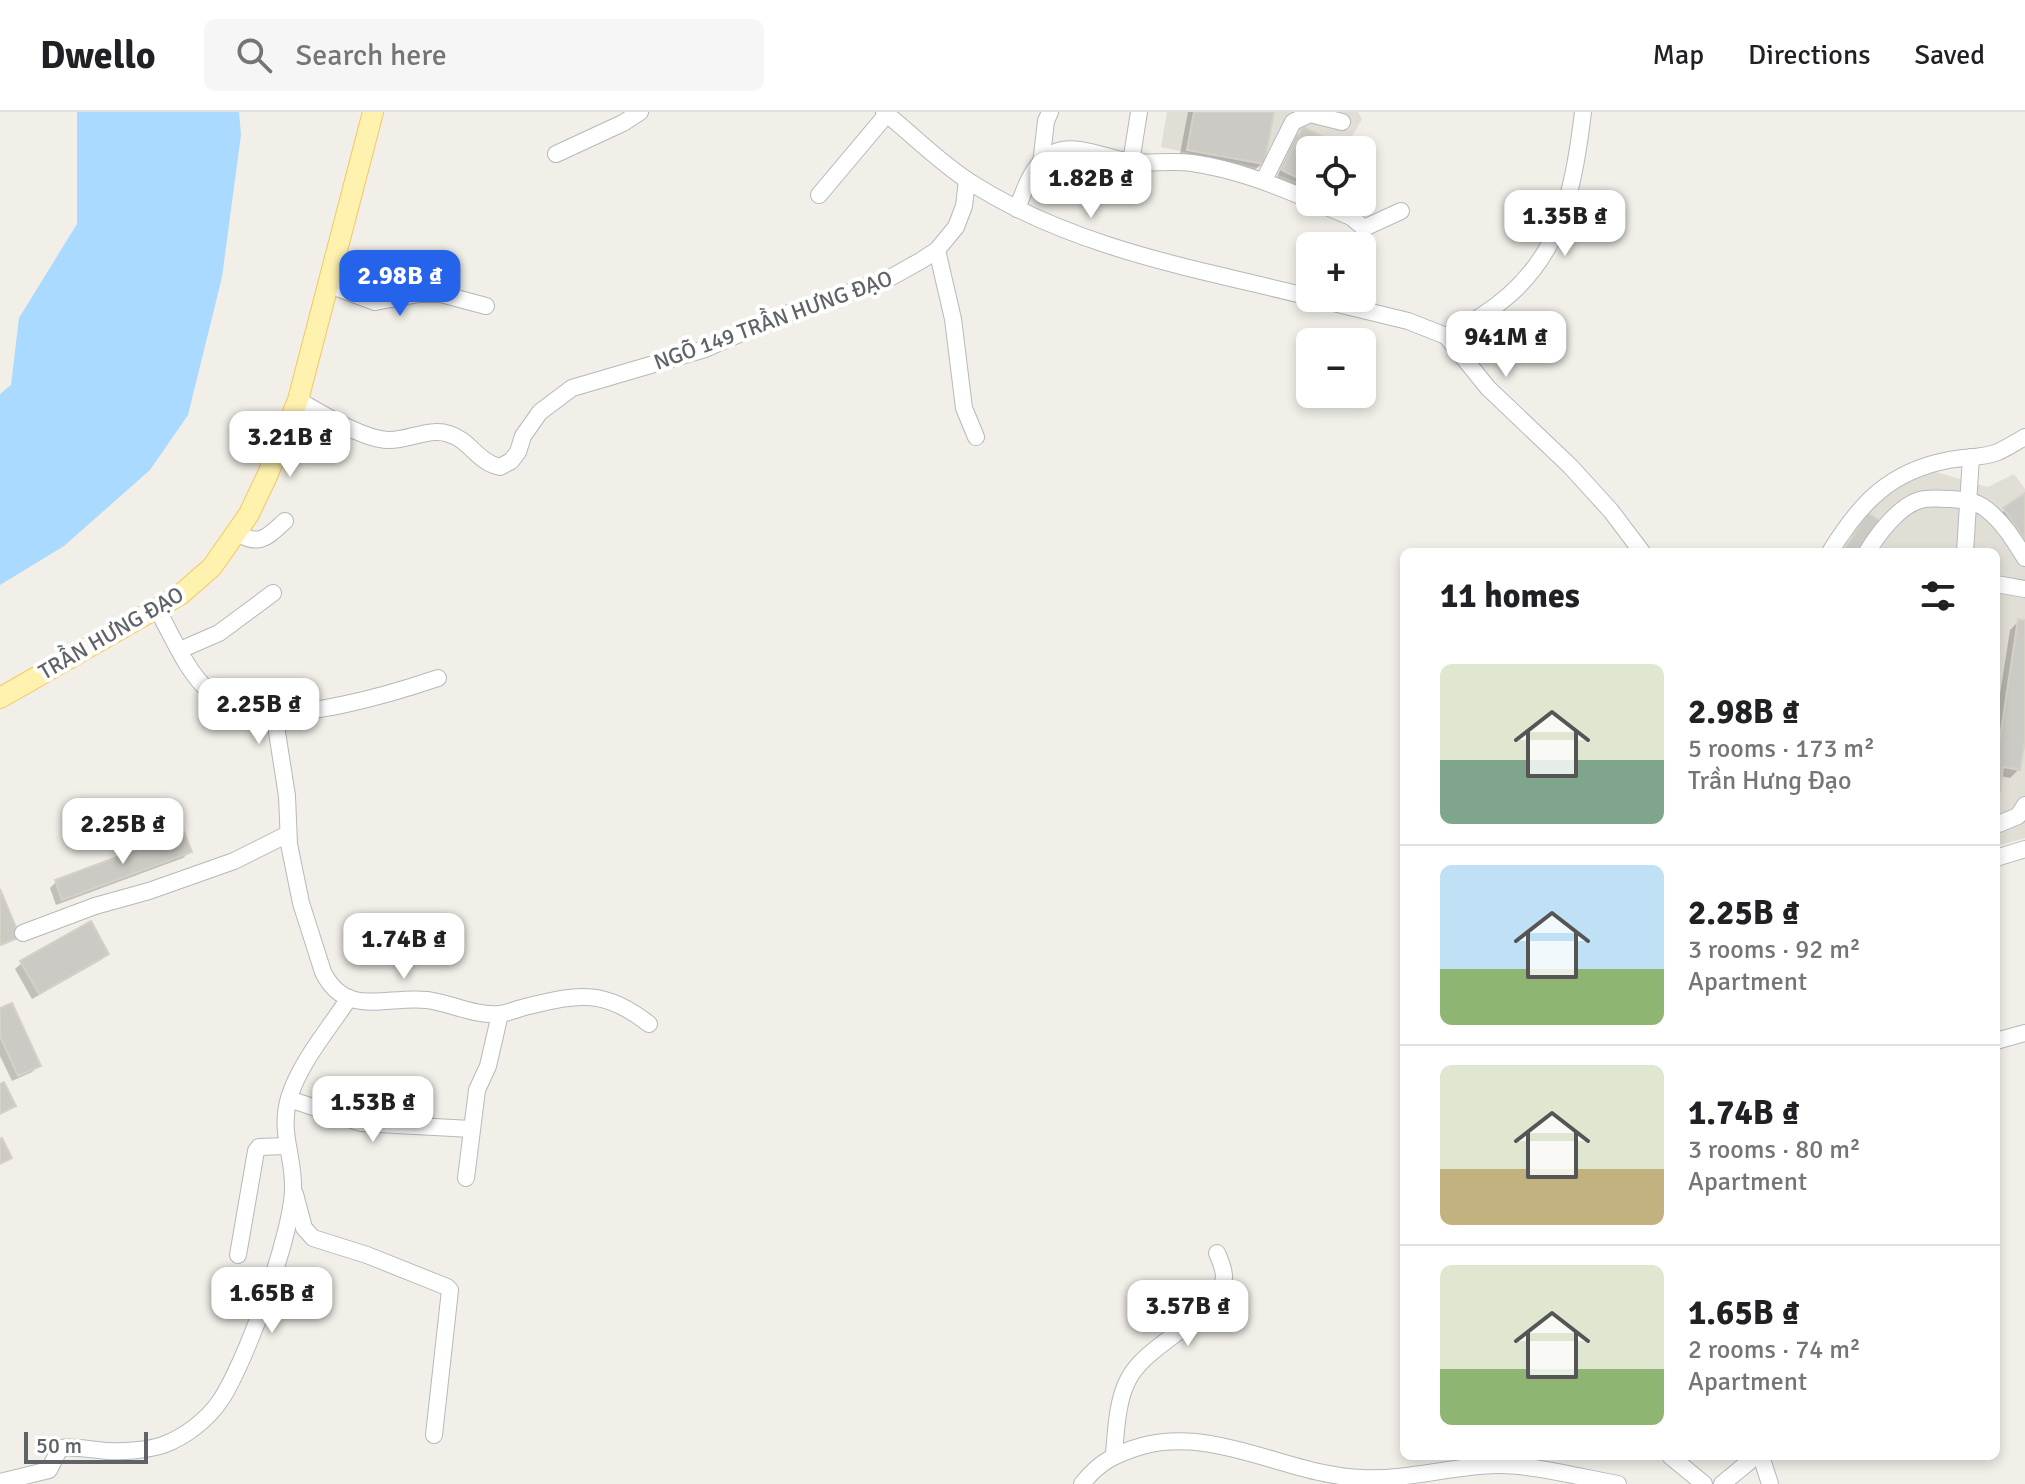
<!DOCTYPE html>
<meta charset="utf-8">
<style>
:root{--surface:#fff;--page:#f6f6f6;--text:#202124;--muted:#757577;--line:#e0e0e0;--accent:#2563eb}
body{margin:0;font-family:Signika,sans-serif;background:var(--page);color:var(--text);height:100vh;display:flex;flex-direction:column;font-size:30px;white-space:nowrap}
*{box-sizing:border-box;margin:0}
p{font-size:26px;color:var(--muted)}
.icon{flex:none;width:44px;height:44px;fill:none;stroke:currentColor;stroke-width:2;stroke-linecap:round;stroke-linejoin:round}
.map{position:relative;flex:1;overflow:hidden}
.side{position:absolute;left:1400px;top:436px;width:600px;height:912px;display:flex;flex-direction:column;background:var(--surface);border-radius:12px;box-shadow:0 4px 12px #0003}
.side>*{flex:none}
.buttons{position:absolute;left:1296px;top:24px;display:grid;gap:16px}
.buttons a{display:grid;place-items:center;width:80px;height:80px;border-radius:12px;background:var(--surface);box-shadow:0 4px 12px #0003;font-size:40px}
.scale{position:absolute;left:24px;bottom:20px;width:124px;box-sizing:border-box;padding-left:8px;border:4px solid #5f6368;border-top:0;font-size:22px;line-height:28px;white-space:nowrap;color:#5f6368;-webkit-text-stroke:6px #fff;paint-order:stroke}
.price{position:absolute;translate:-50% -68px;padding:0 18px;border-radius:16px;background:#fff;color:#222;font-size:26px;line-height:52px;filter:drop-shadow(0 2px 4px #0008)}
.price::after{content:'';position:absolute;left:50%;top:48px;width:24px;height:18px;margin-left:-12px;background:inherit;clip-path:polygon(0 0,100% 0,50% 100%)}
.price.active{background:var(--accent);color:#fff}
ul{padding:0;list-style:none}
li{display:flex;align-items:center;gap:24px;height:200px;padding:0 40px}
li+li{border-top:2px solid var(--line)}
li span{display:grid;place-items:center;flex:none;width:224px;height:160px;border-radius:12px;color:#555}
li>.icon{margin-inline-start:auto}
span .icon{width:96px;height:96px;fill:#fffc;stroke-width:1}
li b{font-size:34px}
h2{display:flex;justify-content:space-between;align-items:center;height:96px;padding:0 40px;font-size:34px}
header{display:flex;align-items:center;gap:48px;box-sizing:border-box;height:112px;padding:0 40px;background:var(--surface);border-bottom:2px solid var(--line)}
header strong{font-size:38px}
nav{display:flex;gap:44px;margin-inline-start:auto;font-size:28px}
.search{width:560px;height:72px;background:var(--page);display:flex;align-items:center;gap:20px;box-sizing:border-box;padding:0 28px;border-radius:12px;color:var(--muted);font-size:30px}
.map>svg:first-child{display:block}
.education{fill:#e1ded6}
.water{fill:#aadaff}
.shadow{fill:#0003}
.building{fill:#cccac5;stroke:#d6d1c6;stroke-width:2}
.lines{fill:none;stroke-linecap:round;stroke-linejoin:round}
.minor-casing{stroke:#b5b8bc;stroke-width:18}
.major-casing{stroke:#f2c960;stroke-width:22}
.minor{stroke:#fff;stroke-width:16}
.major{stroke:#fff2af;stroke-width:20}
.labels{text-anchor:middle;dominant-baseline:central;stroke-width:8;stroke-linejoin:round;paint-order:stroke}
.street-label{font-size:22px;fill:#5f6368;stroke:#fff}
</style>
<header>
<strong>Dwello</strong>
<div class="search"><svg class="icon" aria-label="search" viewBox="0 0 24 24"><circle cx="10" cy="10" r="6"/><path d="M15 15l6 6"/></svg>Search here</div>
<nav><a>Map</a><a>Directions</a><a>Saved</a></nav>
</header>
<div class="map">
<svg width="2025" height="1372" viewBox="0 0 2025 1372">
<rect width="100%" height="100%" fill="#f1efe8"/>
<g class="education">
<polygon points="1167,0 1358,0 1362,7 1344,38 1310,38 1310,75 1260,56 1161,35"/>
<polygon points="1929,358 1988,375 2014,362 2025,377 2025,726 1996,734 1996,440 1841,440 1876,386"/>
</g>
<polygon class="water" points="77,0 239,0 241,23 222,165 188,303 150,358 64,434 0,473 0,282 11,273 19,206 77,112"/>
<g class="shadow">
<polygon points="1188,0 1272,0 1262,51 1253,60 1179,47"/>
<polygon points="1303,17 1328,38 1310,38 1310,73 1305,79 1277,65 1297,24"/>
<polygon points="2024,384 2025,385 2025,449 1995,406"/>
<polygon points="2019,509 2025,510 2025,615 2019,657 2010,666 2000,664 1996,680 1996,608 2010,518"/>
<polygon points="189,740 183,746 56,793 50,776 56,770"/>
<polygon points="107,842 101,848 32,887 15,857 22,851"/>
<polygon points="0,899 38,954 32,960 12,969 0,944"/>
</g>
<g class="building">
<polygon points="1194,0 1274,0 1264,52 1187,38"/>
<polygon points="1303,15 1334,30 1330,38 1310,38 1310,72 1282,58"/>
<polygon points="2025,381 2025,428 2003,396"/>
<polygon points="1868,401 1880,409 1860,440 1843,440"/>
<polygon points="2018,507 2025,508 2025,628 2020,658 2003,655 2000,680 1996,679 1996,652"/>
<polygon points="184,720 192,740 62,788 55,768"/>
<polygon points="0,777 20,825 1,833 0,831"/>
<polygon points="91,809 109,842 39,882 20,849"/>
<polygon points="12,891 41,954 18,964 0,924 0,896"/>
<polygon points="4,970 16,994 0,1002 0,972"/>
<polygon points="2,1026 12,1046 0,1052 0,1027"/>
</g>
<g class="lines">
<defs>
<g id="minor">
<path d="M 884,0 C 913,23 939,50 970,70 C 1073,136 1193,156 1310,185"/>
<polyline points="556,42 623,11 640,0"/>
<polyline points="1131,50 1139,0"/>
<polyline points="1041,52 1046,9 1050,0"/>
<polyline points="1264,68 1293,10 1310,2 1342,10"/>
<polyline points="819,83 887,2"/>
<polyline points="1315,90 1351,105 1364,116 1401,99"/>
<path d="M 1017,97 C 1025,76 1034,47 1058,39 C 1077,32 1110,47 1131,50 C 1151,52 1172,48 1192,51 C 1234,57 1272,72 1310,88"/>
<polyline points="937,138 953,207 964,296 976,325"/>
<polyline points="329,173 375,190 419,182 441,182 486,194"/>
<polyline points="1313,186 1408,209 1446,224 1488,276 1570,354 1611,399 1642,440"/>
<path d="M 1446,224 C 1550,173 1570,109 1583,0"/>
<path d="M 298,288 C 321,301 362,327 388,328 C 408,329 429,315 449,322 C 470,328 477,350 500,355 L 511,349 L 518,340 L 523,324 L 540,300 L 572,276 L 705,237 L 783,203 L 888,167 L 922,148 L 937,138 L 956,115 L 964,94 L 967,68"/>
<path d="M 237,421 C 260,435 267,425 285,409"/>
<path d="M 1830,440 C 1860,391 1890,359 1949,348 C 1964,345 1983,346 1998,340 C 2007,336 2016,330 2025,325"/>
<path d="M 1867,440 C 1878,422 1899,394 1920,388 C 1930,385 1941,387 1951,387 C 1964,388 1976,389 1986,397 C 2003,410 2014,428 2025,446"/>
<polyline points="1965,440 1971,345"/>
<polyline points="1996,472 2025,477"/>
<path d="M 157,497 C 172,523 186,559 209,579 C 220,588 233,596 247,599 C 299,609 388,583 438,566"/>
<polyline points="180,538 219,521 273,481"/>
<path d="M 274,601 L 287,684 L 289,732 L 301,791 L 323,860 C 346,907 388,883 427,888 C 451,891 474,904 499,902 C 509,901 519,896 529,894 C 580,881 606,878 649,912"/>
<polyline points="1996,713 2018,704 2025,693"/>
<polyline points="1996,746 2025,737"/>
<polyline points="23,821 95,794 149,779 234,749 288,722"/>
<polyline points="1996,929 2025,921"/>
<polyline points="289,987 361,1011 471,1017"/>
<polyline points="466,1066 477,978 488,954 500,902"/>
<polyline points="295,1082 304,1116 313,1126 367,1143 447,1175 450,1178 434,1323"/>
<polyline points="238,1143 256,1039 259,1035 286,1034"/>
<path d="M 1114,1342 C 1116,1319 1117,1289 1128,1268 C 1147,1229 1222,1205 1224,1165 C 1224,1156 1220,1148 1217,1141"/>
<polyline points="1670,1344 1704,1372"/>
<polyline points="1761,1344 1770,1372"/>
<path d="M 0,1370 L 49,1358 L 60,1336 C 75,1334 92,1338 108,1339 C 124,1340 148,1338 163,1333 C 185,1325 207,1308 220,1289 C 245,1253 293,1120 293,1076 C 294,1044 279,1020 289,986 C 300,950 329,917 349,886"/>
<path d="M 1082,1372 C 1099,1350 1115,1342 1142,1334 C 1218,1314 1288,1364 1363,1366 C 1408,1368 1452,1354 1497,1353 C 1530,1352 1584,1366 1618,1372"/>
<polyline points="1722,1372 1756,1344"/>
</g>
<polyline id="major" points="0,586 180,483 212,455 249,402 267,364 298,288 373,0"/>
</defs>
<use href="#minor" class="minor-casing"/>
<use href="#major" class="major-casing"/>
<use href="#minor" class="minor"/>
<use href="#major" class="major"/>
</g>
<g class="labels">
<g class="street-label">
<text transform="translate(773 208) rotate(-20)">NGÕ 149 TRẦN HƯNG ĐẠO</text>
<text transform="translate(111 521) rotate(-30)">TRẦN HƯNG ĐẠO</text>
</g>
</g>
</svg>
<div class="buttons">
<a><svg class="icon" aria-label="locate" viewBox="0 0 24 24"><circle cx="12" cy="12" r="6"/><path d="M12 2v4M12 18v4M2 12h4M18 12h4"/></svg></a>
<a>+</a>
<a>−</a>
</div>
<div class="scale">50 m</div>
<b class="price" style="left:1091px;top:108px">1.82B ₫</b>
<b class="price" style="left:1565px;top:146px">1.35B ₫</b>
<b class="price active" style="left:400px;top:206px">2.98B ₫</b>
<b class="price" style="left:1506px;top:267px">941M ₫</b>
<b class="price" style="left:290px;top:367px">3.21B ₫</b>
<b class="price" style="left:259px;top:634px">2.25B ₫</b>
<b class="price" style="left:123px;top:754px">2.25B ₫</b>
<b class="price" style="left:404px;top:869px">1.74B ₫</b>
<b class="price" style="left:373px;top:1032px">1.53B ₫</b>
<b class="price" style="left:272px;top:1223px">1.65B ₫</b>
<b class="price" style="left:1188px;top:1236px">3.57B ₫</b>
<section class="side">
<h2>11 homes<svg class="icon" aria-label="filters" viewBox="0 0 24 24"><path d="M4 7h16M4 17h16"/><circle cx="9" cy="7" r="2"/><circle cx="15" cy="17" r="2"/></svg></h2>
<ul>
<li><span style="background:linear-gradient(#dfe7d0 60%,#7fa58c 0)"><svg class="icon" aria-label="home" viewBox="0 0 24 24"><path d="M3 11l9-7 9 7M6 9v11h12V9"/></svg></span><div><b>2.98B ₫</b><p>5 rooms · 173 m²</p><p>Trần Hưng Đạo</p></div></li>
<li><span style="background:linear-gradient(#bfe0f5 65%,#8fb573 0)"><svg class="icon" aria-label="home" viewBox="0 0 24 24"><path d="M3 11l9-7 9 7M6 9v11h12V9"/></svg></span><div><b>2.25B ₫</b><p>3 rooms · 92 m²</p><p>Apartment</p></div></li>
<li><span style="background:linear-gradient(#dfe7d0 65%,#c2b280 0)"><svg class="icon" aria-label="home" viewBox="0 0 24 24"><path d="M3 11l9-7 9 7M6 9v11h12V9"/></svg></span><div><b>1.74B ₫</b><p>3 rooms · 80 m²</p><p>Apartment</p></div></li>
<li><span style="background:linear-gradient(#dfe7d0 65%,#8fb573 0)"><svg class="icon" aria-label="home" viewBox="0 0 24 24"><path d="M3 11l9-7 9 7M6 9v11h12V9"/></svg></span><div><b>1.65B ₫</b><p>2 rooms · 74 m²</p><p>Apartment</p></div></li>
</ul>
</section>
</div>
